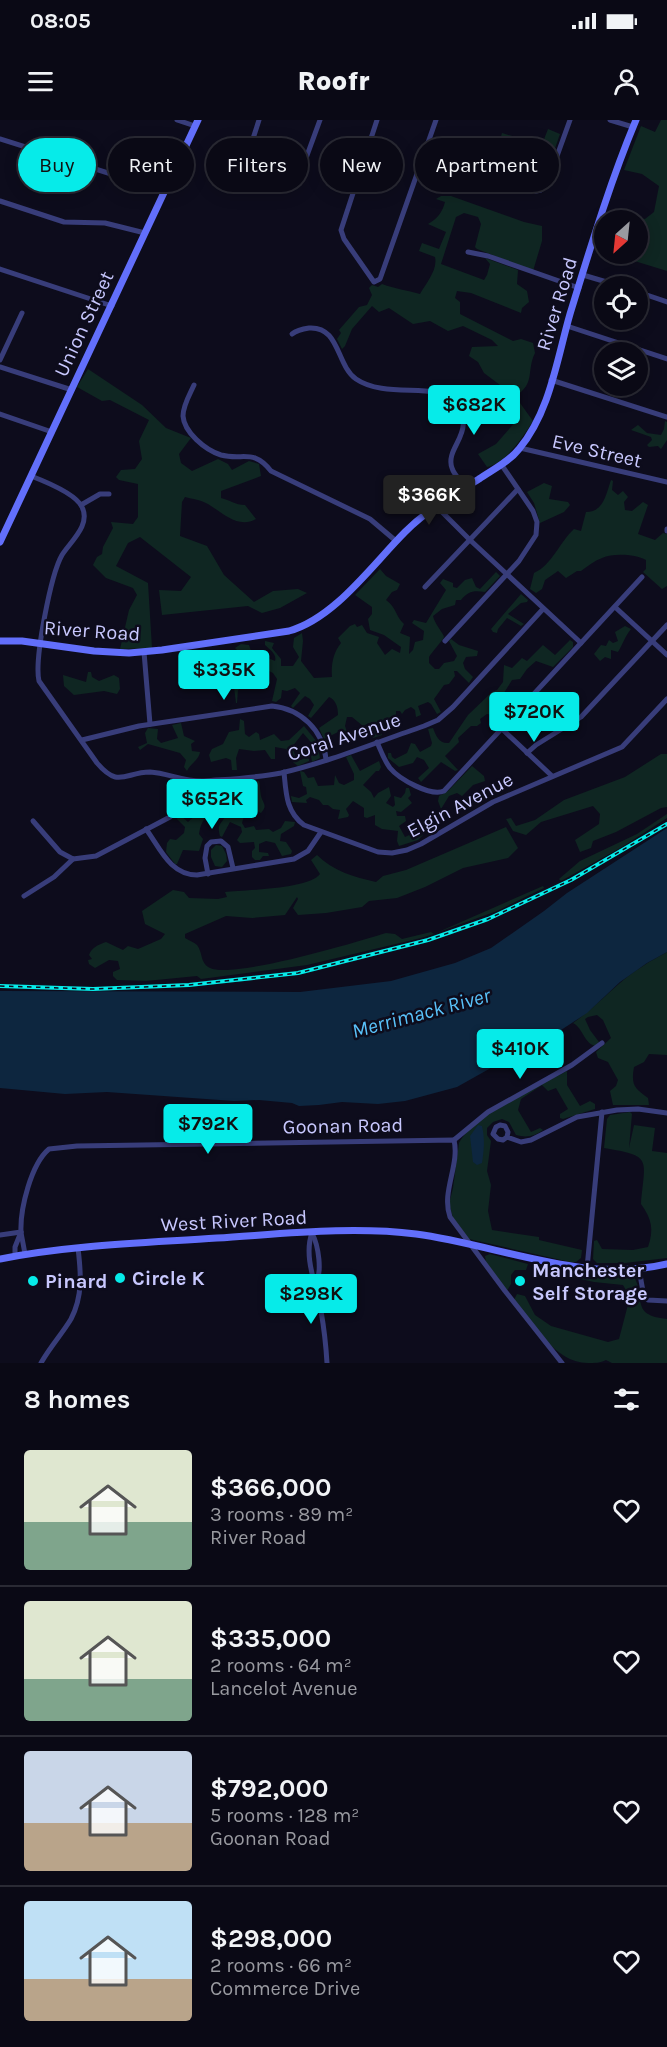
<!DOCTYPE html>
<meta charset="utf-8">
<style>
:root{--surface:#0a0915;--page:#13121e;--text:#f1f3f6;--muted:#999aa0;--line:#2a2a34;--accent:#06ebe9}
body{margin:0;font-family:Karla,sans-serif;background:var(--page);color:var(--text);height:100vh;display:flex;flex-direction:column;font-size:22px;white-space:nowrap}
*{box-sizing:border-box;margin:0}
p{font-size:20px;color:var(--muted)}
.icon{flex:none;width:33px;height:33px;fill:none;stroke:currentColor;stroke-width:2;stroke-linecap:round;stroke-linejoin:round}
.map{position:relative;height:1243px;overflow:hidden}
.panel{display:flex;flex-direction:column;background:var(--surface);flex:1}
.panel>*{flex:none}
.guide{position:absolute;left:18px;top:18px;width:632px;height:54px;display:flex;gap:12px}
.needle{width:39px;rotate:207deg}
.fabs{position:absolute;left:594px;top:90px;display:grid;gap:12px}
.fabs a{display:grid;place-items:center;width:54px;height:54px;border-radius:50%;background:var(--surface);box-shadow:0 3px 15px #0003,0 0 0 2px var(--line);font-size:30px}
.price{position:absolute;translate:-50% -51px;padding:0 14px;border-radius:6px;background:var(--accent);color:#111;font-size:20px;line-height:39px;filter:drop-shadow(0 2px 3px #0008)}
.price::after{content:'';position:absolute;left:50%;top:36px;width:18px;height:14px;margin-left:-9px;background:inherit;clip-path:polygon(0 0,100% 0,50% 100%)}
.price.selected{background:#222;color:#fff}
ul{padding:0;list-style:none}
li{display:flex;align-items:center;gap:18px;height:150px;padding:0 24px}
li+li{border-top:2px solid var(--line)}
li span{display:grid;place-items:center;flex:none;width:168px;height:120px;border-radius:6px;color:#555}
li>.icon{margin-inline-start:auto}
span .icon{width:72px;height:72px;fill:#fffc;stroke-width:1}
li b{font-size:26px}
h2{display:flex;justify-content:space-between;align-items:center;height:72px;padding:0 24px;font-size:26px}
.chip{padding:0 21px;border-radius:27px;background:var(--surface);box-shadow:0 3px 15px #0003,0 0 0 2px var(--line);font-size:21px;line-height:54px}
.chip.selected{background:var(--accent);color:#111}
.status{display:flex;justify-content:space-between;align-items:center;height:42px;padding:0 30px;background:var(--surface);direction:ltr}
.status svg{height:16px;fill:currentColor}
header{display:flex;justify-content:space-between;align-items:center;height:78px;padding:0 24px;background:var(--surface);font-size:27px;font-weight:800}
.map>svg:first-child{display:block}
.green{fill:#0f2622}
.water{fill:#0d263f}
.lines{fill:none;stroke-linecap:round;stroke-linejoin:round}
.street{stroke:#383d7a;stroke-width:5}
.secondary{stroke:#626ffb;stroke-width:7}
.rail-casing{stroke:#06ebe9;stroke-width:4}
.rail{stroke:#0d0c1c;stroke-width:1.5;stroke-dasharray:4.5;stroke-linecap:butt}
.poi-dot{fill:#06ebe9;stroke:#0d0c1c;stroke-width:2}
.labels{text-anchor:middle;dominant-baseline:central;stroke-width:5;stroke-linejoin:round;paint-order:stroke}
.street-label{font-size:20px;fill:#c8c8fe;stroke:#0d0c1c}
.poi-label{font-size:20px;font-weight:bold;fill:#c8c8fe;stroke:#0d0c1c;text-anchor:start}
.water-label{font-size:21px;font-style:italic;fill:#59c2fa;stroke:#0d0c1c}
</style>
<div class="status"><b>08:05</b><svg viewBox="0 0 49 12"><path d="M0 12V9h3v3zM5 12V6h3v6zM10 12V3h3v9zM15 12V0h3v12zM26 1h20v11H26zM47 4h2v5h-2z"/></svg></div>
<header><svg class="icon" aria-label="menu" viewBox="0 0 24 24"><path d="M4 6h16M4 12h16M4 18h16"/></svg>Roofr<svg class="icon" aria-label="person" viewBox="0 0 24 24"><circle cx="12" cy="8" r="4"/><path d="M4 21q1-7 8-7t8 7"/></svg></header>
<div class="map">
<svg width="667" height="1243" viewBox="0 0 667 1243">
<rect width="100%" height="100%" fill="#0d0c1c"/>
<g class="green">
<polygon points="661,0 667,0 667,151 615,135 638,134 638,100 620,100 627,95 645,99 654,92 659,66 642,54 624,50 641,6 655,12"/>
<polygon points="548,9 560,14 551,40 500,20 502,13 539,24 543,22"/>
<path d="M 441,76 L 451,76 L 524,102 L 542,106 L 542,121 L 533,151 L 477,129 L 475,127 L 481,104 L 478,97 L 464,93 L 456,97 L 441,144 L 484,160 L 487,155 L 490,144 L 485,138 L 518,150 L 517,164 L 527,171 L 529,182 L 522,188 L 521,193 L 471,173 L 457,171 L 455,178 L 460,182 L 460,194 L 513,221 L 521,219 L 533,223 L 535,233 C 526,251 536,264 515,276 L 533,301 C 523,317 506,343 487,347 L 478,334 L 496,324 L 516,301 L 509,289 L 514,283 L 511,277 L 503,273 L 500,265 L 484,253 L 478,242 L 469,236 L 472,227 L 498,226 L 492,220 L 463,206 L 448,211 L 430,201 L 413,204 L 389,188 L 379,192 L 372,186 L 352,209 L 345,226 L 342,229 L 337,219 L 341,213 L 339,210 L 359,187 L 367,185 L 372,175 L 369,168 L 372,165 L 378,167 L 382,164 C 395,169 407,170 420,174 C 426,163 438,150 435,137 L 419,131 L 422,123 L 439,129 L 446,112 L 428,104 C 437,99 442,93 445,82 L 436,79 Z"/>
<path d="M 88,249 L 142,285 L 166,308 L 191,318 L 179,334 L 181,343 L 192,351 L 218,339 L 228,344 L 232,350 L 249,341 L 259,344 L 261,356 L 221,371 L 221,378 C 230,380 235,385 245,385 L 256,399 C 238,409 223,393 208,384 C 201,380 193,379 185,377 L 182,382 L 180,416 L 207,426 L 224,455 L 254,482 L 273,471 L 298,469 L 307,473 L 280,488 L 262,493 L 248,486 L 162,495 L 159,470 L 181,471 L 191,457 L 140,417 L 128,423 L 116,446 L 148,463 L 152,528 L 120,529 L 129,490 L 137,475 L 133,468 L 106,458 L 93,445 L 97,437 L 102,434 L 103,427 L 113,408 L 111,402 L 133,404 L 138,397 L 138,364 L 119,360 L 116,357 L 121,350 L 135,349 L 142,339 L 139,321 L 149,300 L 110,280 L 102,281 L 77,267 Z"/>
<polygon points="665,301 667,302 667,320 661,329 658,326 649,327 647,325 652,320 651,317 631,310 638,305 647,313 661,315 664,309"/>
<path d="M 611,360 L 613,361 L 612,370 L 618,375 L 623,371 L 628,377 L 624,382 L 625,390 L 632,391 L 643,382 L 648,385 L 638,414 L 655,420 L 663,413 L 667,414 L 667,466 L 662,469 L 643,452 L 646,449 L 646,440 C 635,434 613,433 602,438 C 594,441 588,446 581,451 L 577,451 L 566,458 L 558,451 L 545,460 L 542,469 L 536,473 L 530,469 L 534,453 C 552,445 559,423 574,409 L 581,411 L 586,392 C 604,392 606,374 611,360 Z"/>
<polygon points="544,363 552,366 549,379 568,382 570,385 564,392 540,403 534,383 527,372"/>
<path d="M 380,449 L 386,456 L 400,464 L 397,470 L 392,472 L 386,480 C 397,488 395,496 404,504 L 400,513 L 410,517 L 409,534 L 413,530 L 415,522 L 423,520 L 424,511 L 412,503 L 414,500 L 426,503 L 446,470 L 440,463 L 443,459 L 453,463 L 453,467 L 457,468 L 465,460 L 472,458 L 476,467 L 480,469 L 496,452 L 500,456 L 485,472 C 474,470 468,471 461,480 L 456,480 L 455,485 L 442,489 L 433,496 C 434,503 444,514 444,517 C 443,520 432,532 429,537 L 429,543 L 435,549 L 439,549 L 444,543 L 454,541 L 457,536 L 449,521 L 451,519 L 459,525 L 478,531 L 477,536 L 466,537 L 463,543 L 465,549 L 473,557 L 469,563 L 457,551 L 454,551 L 455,556 L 449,564 L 444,565 L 434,579 L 441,592 L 437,594 L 431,584 L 428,582 L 418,586 L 421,595 L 416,597 L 415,590 L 411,587 L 405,590 L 402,594 L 400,591 L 396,591 L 396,595 L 381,601 L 378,607 L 382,615 L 373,618 L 369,610 L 369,603 L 363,606 L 352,597 L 347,597 L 345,606 L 347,612 L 344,614 L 338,612 L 324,619 L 319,608 L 338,595 C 338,587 336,580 329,577 L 311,598 L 308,596 L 314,585 L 310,579 L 305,576 L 293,588 L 291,586 L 300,573 L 295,568 L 287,571 L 282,570 L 281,578 L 276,582 L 272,581 L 277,559 L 273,553 L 267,550 L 264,553 L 268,560 L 263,566 L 254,567 L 247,565 L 238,570 L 237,583 L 236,583 L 233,559 C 220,553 217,557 210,567 L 197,569 L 192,560 L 195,557 L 199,557 L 211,547 L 206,530 L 208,530 L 216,552 C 228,552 238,547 242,535 L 235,528 L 241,524 L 249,525 L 252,534 L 259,534 L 275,541 C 277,534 270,530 265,525 L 265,521 L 274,523 L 272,528 L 281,539 L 281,546 L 293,546 L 299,537 L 293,527 L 294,518 L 302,513 L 303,521 L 301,541 L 314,558 L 332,557 C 331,545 333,533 341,523 L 338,518 L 350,506 L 355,504 L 357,507 L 362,505 L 367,513 L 379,517 L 377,523 L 385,535 L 392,529 L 400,533 L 401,527 L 384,515 L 370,510 L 368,499 L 372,494 L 372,487 L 355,475 Z"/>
<polygon points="521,474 528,480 527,482 521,483 508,494 524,504 521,506 507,498 498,509 497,513 493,512 491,509"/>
<path d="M 625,506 L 631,509 C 625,516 623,524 618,532 L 611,530 L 611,539 L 605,537 L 600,541 L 594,534 L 601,525 L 606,526 L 609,520 L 613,523 L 618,521 L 615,512 Z"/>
<path d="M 570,520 L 573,522 L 573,527 L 553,547 L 536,541 L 527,549 L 520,559 L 512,560 L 499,581 L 495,584 L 496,590 L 502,596 L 520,581 L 521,582 L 500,605 L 495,604 L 493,595 L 487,594 L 480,599 L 481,603 L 477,606 L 471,606 L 458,618 L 459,622 L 445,636 L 458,650 L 455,651 L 441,642 L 421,662 L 418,658 L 429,648 L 424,640 L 417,637 L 413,643 L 399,647 L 388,638 L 388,633 L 391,633 L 392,637 L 395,639 L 407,633 L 411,623 L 415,624 L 420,632 L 431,626 L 432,623 L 428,609 L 433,608 C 436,616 439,624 449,623 L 468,595 L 492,572 L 497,570 L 503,562 L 504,545 L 512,548 L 522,538 L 527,541 L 543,525 L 555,535 Z"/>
<polygon points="88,552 91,552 92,557 99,561 114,555 119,558 120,569 117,574 104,571 74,575 64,566 63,555 86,562"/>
<polygon points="240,599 244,601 245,614 249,617 256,612 259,614 260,620 274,614 281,621 289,620 304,606 317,622 320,638 312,642 311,636 315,633 316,628 303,613 292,627 296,638 301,640 306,637 309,639 309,641 298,646 290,640 286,629 275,627 275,639 271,639 265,630 254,631 239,629 236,638 237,650 232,650 231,640 226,638 211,642 209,635 212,629 223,624 229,612 239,610"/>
<path d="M 181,603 L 184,616 L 195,621 L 191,624 L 192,631 L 200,632 C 199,640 190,644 187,651 L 184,647 L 186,640 L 180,633 L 148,624 L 140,630 L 138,627 L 147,623 L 145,613 L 148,608 L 158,609 L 157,619 L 161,623 L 178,618 L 172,605 Z"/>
<polygon points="661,634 667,634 667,687 661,688 616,712 593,721 591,728 580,732 575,720 599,704 600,694 593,686 541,702 526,715 513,711 506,699 511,698 516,706 535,700 564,680 625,657"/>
<polygon points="351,635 360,651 379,641 381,647 379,651 376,651 363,665 371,672 374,678 378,673 389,667 391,676 386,683 393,687 395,685 394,676 401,678 405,673 406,668 409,668 411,675 408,678 412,683 401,692 396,691 397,696 405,696 406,701 399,706 405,717 420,710 423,715 418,720 399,726 397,721 398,711 382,709 375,705 375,695 367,698 364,697 364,688 353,681 346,689 349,695 348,697 338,699 340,690 333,689 328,685 323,685 319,680 310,677 306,680 307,683 292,682 291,676 299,678 307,674 306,667 303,666 300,651 304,652 308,658 314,657 318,666 334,665 335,655 339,663 344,665 354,660 354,654 346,637"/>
<polygon points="472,646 484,656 485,661 473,665 462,676 457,673 449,676 441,689 438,681 439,676 448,671"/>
<path d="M 259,661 C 260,665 260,671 261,676 C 263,684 268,685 261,693 L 250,687 L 246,689 L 242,703 L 245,708 L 254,706 L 256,710 L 269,709 L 273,712 L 281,708 L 285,701 L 295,702 L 294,706 L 281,714 L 280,721 L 286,722 L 292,731 L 291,734 L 282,736 L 275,723 L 266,721 L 259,724 L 259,732 L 268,733 L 269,736 L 263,736 L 260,740 L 255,740 L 252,737 L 252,731 L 255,728 L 254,722 L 240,723 L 237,720 L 242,712 L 241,707 L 230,702 L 222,717 L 220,716 C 216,702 223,704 226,694 L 217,690 C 205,696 201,701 199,714 L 203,719 L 199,731 L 183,730 L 177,744 L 175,744 L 166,732 L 167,723 L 170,719 L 176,720 L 184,713 L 185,707 L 177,699 L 179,694 L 188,702 C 194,696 197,696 197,687 L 184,682 L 192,668 L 195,669 L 196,680 L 202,685 L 207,686 L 211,682 L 211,678 L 218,674 L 219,668 L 221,681 L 225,686 L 235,686 L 237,678 L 241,677 L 245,685 L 254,684 L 255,672 L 250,662 Z"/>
<polygon points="667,694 667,698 622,727 561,761 559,759 580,741 637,714"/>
<path d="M 506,707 L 518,728 L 508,738 L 463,748 L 425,767 L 397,778 L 369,781 L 362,787 L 326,793 L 298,795 L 293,788 L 298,779 L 297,777 L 285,795 L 252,798 L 226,796 L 185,814 L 185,818 C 188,820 194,822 197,825 C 203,833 200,843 210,848 C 234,859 357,822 386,813 L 395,814 L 402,819 L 431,812 L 434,814 L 421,818 L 307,845 L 201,859 L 197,856 L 146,861 L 117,860 L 113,856 L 113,852 L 120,849 L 118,841 L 109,840 L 95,848 L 89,844 L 88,840 L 92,839 L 89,835 C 92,827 98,825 106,822 L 123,830 L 128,826 L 138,829 L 161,819 L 165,814 L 145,804 L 142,791 L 173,770 L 184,772 L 189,778 L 218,779 L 227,777 L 225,772 C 244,770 310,769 320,754 L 311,740 L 317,735 C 333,751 354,757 376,762 L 383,756 L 406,750 Z"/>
<polygon points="216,725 222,726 226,734 227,741 222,747 215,746 211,737 211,730"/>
<polygon points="543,766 544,768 497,791 436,813"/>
<path d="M 667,832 L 667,935 L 649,934 L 644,942 L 634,947 C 631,965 634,968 648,978 L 649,985 L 613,985 L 610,971 L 616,966 L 618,960 L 608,942 L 598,938 L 596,932 L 611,918 L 603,900 L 597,895 L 588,897 L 585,899 L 590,910 L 599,922 L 595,926 C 584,923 583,908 573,903 C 590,891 604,877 620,863 C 634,851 650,841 667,832 Z"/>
<path d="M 567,951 L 567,965 L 580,986 L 590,981 L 595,984 L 595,989 L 563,999 L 560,998 L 560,994 L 568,989 L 556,968 L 548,971 L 542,965 L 521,979 L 518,990 L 531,1012 L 540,1008 L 543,1010 C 535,1016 527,1018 516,1015 L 509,1002 L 502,999 L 493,1002 L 487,1008 L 487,1015 L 491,1021 L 487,1051 L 491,1065 L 488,1091 L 492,1110 L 539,1117 L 539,1120 L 582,1130 L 581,1138 L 576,1142 L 570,1142 L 469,1119 L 453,1098 L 449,1084 L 453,1068 L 459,1023 C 474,995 538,966 567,951 Z"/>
<path d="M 630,992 L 632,994 L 629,1028 L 634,1005 L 655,1008 L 652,1031 L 667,1033 L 667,1138 L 625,1143 L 597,1143 L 593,1139 L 594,1121 L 597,1120 L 602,1129 L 633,1130 L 648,1127 C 654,1110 652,1099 641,1084 C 645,1038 653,1036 604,1028 L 607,999 L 610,995 Z"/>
<polygon points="490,1134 528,1144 526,1150 515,1150 511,1155 511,1164 507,1171 486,1142 485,1136"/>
<path d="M 538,1146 L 582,1154 L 633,1155 C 647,1178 629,1195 667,1199 L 667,1243 L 612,1243 L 606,1240 C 600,1243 595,1243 588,1243 C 555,1243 533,1203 514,1180 L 517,1174 L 525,1176 L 535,1195 L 551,1206 L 608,1222 L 619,1219 L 630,1177 L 623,1165 L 594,1162 L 540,1150 Z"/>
</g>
<g class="water">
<polygon points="667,708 667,832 647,843 620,862 587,893 526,933 504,937 489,949 457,967 405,981 378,984 342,982 319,985 299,986 292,983 259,980 234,981 107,972 65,974 0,968 0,871 300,872 391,861 455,843 491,828 544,791 567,773"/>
<path d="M 478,1005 L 482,1006 C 485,1019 484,1030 482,1043 L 477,1045 L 473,1042 L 470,1016 Z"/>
</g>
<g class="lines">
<g class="street">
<polyline points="177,0 195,6"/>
<polyline points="377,0 341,110 344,119 374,162 380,159 436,0"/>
<polyline points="610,0 633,7"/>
<polyline points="0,19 165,71"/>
<polyline points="249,31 259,0"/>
<polyline points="423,36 536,71 541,70 548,61 570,0"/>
<polyline points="298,60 320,0"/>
<polyline points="0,81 64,102 105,103 145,113"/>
<polyline points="468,132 488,136 579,168"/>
<polyline points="0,149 112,186"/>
<polyline points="583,155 620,166"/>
<polyline points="638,172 667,182"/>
<polyline points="567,206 667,239"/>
<path d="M 292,214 C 297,210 302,209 309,208 C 340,206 336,245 356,259 C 385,279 436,262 452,280 C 481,311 444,326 452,348 C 454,355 461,361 465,367"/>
<polyline points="0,240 22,193"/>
<polyline points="0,247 72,270"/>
<polyline points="551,260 667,297"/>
<path d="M 194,265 C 190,274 183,285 183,296 C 184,312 205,330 221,335 C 243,341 253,328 271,351 L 370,399 L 396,421"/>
<polyline points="0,294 52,312"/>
<polyline points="520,328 667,362"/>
<path d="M 31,356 C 44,361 76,374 82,387 C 91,405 71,421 62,435 C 51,454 34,540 39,561 L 97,643 C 119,669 125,652 150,652 C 168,653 184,662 204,661 C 229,659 256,658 281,653 C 329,642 377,622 424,606 L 438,600 L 453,587 L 543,489"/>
<polyline points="81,385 100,374 109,374"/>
<polyline points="436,386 470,420 581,523"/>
<polyline points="667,411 667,409"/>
<polyline points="425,467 518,369"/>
<polyline points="615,487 667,535"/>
<polyline points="445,521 519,441 536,415 537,402 533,391 501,344"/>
<polyline points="144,532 150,604"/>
<polyline points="501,608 552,656"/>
<path d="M 82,620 L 139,606 L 272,586 C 301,589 323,610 326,639"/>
<path d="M 377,622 C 381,631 384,640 390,648 C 399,659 431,677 444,671 L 642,457"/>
<polyline points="527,633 536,625 581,597 667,505"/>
<path d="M 284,652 C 286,673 286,692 304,705 L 378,732 L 392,733 L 407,730 L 421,724 L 493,682 L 622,627 L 667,579"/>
<polyline points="33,701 60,732 73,739 96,736 170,697 180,682 186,660"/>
<path d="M 146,709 C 160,728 170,755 197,755 L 294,739 L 308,731 L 321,712"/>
<polyline points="208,754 205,738 207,726 211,722 221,721 228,727 233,748"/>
<polyline points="24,776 54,757 73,739"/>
<polyline points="507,1017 508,1012 505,1006 500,1005 496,1007 493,1014 498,1019 503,1020 507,1017 521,1022 531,1020 577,997 617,990 638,989 667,993"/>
<polyline points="454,1020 488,992 572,945 602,923"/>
<path d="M 312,1113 C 303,1137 317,1167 321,1191 C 324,1208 326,1226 327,1243"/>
<path d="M 312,1113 C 319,1127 322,1151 316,1165"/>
<polyline points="0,1115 21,1112"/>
<path d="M 25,1135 C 24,1127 22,1119 21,1112 C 20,1089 31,1044 49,1029 L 77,1026 L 454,1020 C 460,1045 441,1072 450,1097 L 505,1171 L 562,1243"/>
<polyline points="15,1136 15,1127 21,1112"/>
<polyline points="587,1148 602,992"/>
<polyline points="639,1149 644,1177 648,1180 667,1181"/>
<path d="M 41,1243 C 50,1227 62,1214 71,1199 C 83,1176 81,1153 78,1128"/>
</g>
<g class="secondary">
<polyline points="0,422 198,0"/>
<path d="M 0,521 L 22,521 L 94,531 L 129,533 L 162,530 L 289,511 C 335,498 372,445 405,412 C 427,390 453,375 479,359 C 492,350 509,342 519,329 C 550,292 557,239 570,194 C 590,129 610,62 636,0"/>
<path d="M 0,1139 C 71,1125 145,1123 217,1118 C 282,1114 351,1106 416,1114 C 499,1125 583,1164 667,1144"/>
</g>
<defs>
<polyline id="rail" points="0,866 93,869 189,865 298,853 428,820 488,799 571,760 667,704"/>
</defs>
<use href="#rail" class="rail-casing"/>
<use href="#rail" class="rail"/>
</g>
<g class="poi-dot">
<circle cx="120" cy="1158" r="6"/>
<circle cx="33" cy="1161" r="6"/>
<circle cx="520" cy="1161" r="6"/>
</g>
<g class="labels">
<g class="street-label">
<text transform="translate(557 184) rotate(-73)">River Road</text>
<text transform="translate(84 204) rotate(-65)">Union Street</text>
<text transform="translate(597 331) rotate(13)">Eve Street</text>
<text transform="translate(92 511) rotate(4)">River Road</text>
<text transform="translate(344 617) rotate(-18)">Coral Avenue</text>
<text transform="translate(460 685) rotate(-28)">Elgin Avenue</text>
<text transform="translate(343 1006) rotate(-1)">Goonan Road</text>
<text transform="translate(234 1101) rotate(-3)">West River Road</text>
</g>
<g class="poi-label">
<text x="532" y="1150">Manchester<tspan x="532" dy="23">Self Storage</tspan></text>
<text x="132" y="1158">Circle K</text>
<text x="45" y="1161">Pinard</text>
</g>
<g class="water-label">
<text transform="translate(421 893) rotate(-15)">Merrimack River</text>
</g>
</g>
</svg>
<div class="fabs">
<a><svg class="needle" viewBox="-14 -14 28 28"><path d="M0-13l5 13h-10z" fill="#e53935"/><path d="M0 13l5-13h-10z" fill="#999aa0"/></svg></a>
<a><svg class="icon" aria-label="locate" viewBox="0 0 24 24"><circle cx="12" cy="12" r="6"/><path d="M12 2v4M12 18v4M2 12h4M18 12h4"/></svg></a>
<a><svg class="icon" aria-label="layers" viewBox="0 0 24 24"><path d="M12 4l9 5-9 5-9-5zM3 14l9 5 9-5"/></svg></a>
</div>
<b class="price" style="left:474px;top:316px">$682K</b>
<b class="price selected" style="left:429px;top:406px">$366K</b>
<b class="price" style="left:224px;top:581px">$335K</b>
<b class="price" style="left:534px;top:623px">$720K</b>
<b class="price" style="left:212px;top:710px">$652K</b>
<b class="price" style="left:520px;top:960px">$410K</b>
<b class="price" style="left:208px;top:1035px">$792K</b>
<b class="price" style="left:311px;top:1205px">$298K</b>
<div class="guide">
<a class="chip selected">Buy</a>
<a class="chip">Rent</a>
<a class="chip">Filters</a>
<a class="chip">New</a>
<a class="chip">Apartment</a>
</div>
</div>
<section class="panel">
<h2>8 homes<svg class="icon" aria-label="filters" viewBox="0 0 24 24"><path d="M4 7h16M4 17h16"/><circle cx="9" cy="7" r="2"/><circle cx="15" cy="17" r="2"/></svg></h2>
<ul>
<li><span style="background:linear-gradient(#dfe7d0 60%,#7fa58c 0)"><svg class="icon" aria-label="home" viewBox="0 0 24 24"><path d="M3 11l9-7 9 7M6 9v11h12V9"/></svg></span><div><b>$366,000</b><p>3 rooms · 89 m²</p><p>River Road</p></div><svg class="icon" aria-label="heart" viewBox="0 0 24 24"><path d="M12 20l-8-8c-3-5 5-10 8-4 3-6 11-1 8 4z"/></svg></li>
<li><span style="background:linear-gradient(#dfe7d0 65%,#7fa58c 0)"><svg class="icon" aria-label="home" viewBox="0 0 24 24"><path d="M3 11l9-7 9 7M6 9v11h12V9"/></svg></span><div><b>$335,000</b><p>2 rooms · 64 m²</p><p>Lancelot Avenue</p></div><svg class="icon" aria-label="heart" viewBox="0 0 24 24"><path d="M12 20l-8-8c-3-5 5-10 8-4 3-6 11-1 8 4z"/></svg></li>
<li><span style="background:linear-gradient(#c9d6e8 60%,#b9a48a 0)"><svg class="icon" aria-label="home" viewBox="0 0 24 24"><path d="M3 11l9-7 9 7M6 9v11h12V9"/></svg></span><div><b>$792,000</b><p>5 rooms · 128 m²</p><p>Goonan Road</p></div><svg class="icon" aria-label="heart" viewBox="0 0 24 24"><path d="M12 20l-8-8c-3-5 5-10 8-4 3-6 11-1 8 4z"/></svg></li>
<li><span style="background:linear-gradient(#bfe0f5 65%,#b9a48a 0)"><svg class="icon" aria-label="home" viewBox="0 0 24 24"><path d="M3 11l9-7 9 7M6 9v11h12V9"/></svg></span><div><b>$298,000</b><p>2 rooms · 66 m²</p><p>Commerce Drive</p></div><svg class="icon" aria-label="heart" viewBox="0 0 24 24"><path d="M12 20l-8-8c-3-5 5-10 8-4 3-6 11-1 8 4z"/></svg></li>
</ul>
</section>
